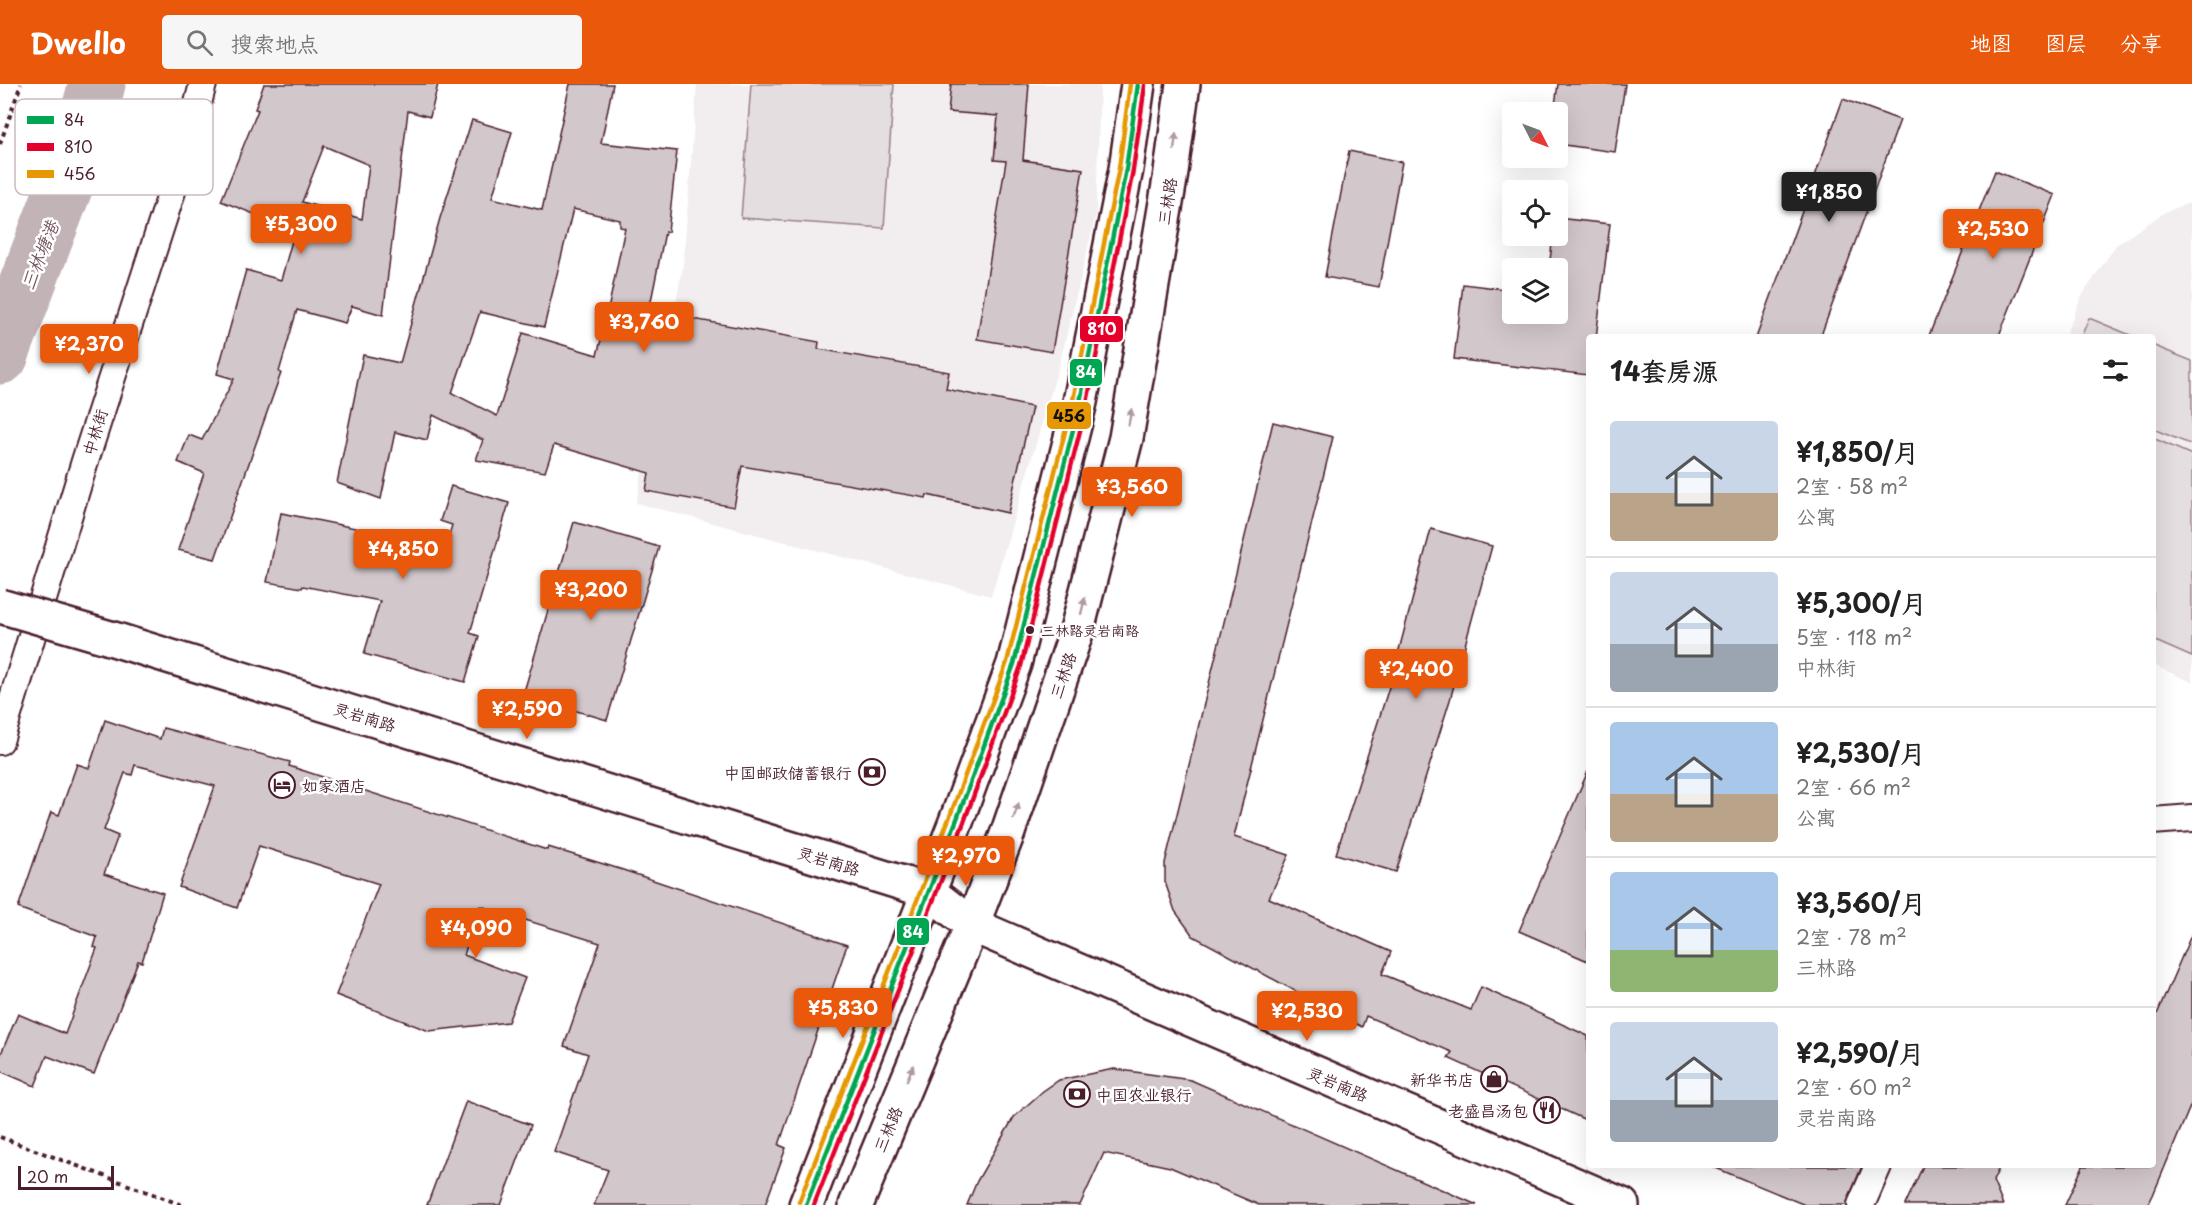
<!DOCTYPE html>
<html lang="zh">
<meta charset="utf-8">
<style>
:root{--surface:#fff;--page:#f6f6f6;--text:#222;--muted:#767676;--line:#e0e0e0;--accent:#ea580c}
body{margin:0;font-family:"Playpen Sans","LXGW WenKai TC",sans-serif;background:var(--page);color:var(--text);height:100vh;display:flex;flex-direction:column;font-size:22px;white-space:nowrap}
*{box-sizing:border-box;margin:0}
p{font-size:20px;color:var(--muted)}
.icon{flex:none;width:33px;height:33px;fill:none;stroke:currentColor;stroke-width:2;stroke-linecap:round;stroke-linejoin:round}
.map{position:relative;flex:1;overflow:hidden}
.side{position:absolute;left:1586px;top:250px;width:570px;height:834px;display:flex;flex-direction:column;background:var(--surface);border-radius:6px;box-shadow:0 6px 24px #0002}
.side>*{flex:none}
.needle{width:39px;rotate:132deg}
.buttons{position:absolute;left:1502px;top:18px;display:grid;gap:12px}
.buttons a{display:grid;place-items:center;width:66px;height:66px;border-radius:6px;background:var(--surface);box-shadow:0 6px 24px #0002;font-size:30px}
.scale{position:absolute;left:18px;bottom:15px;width:96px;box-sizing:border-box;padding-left:6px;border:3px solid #4a1f2b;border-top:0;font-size:16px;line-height:21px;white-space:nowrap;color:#4a1f2b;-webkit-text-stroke:4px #fff;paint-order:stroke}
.price{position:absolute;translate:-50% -51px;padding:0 14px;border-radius:6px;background:var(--accent);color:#fff;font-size:20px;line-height:39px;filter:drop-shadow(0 2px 3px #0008)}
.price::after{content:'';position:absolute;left:50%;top:36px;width:18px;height:14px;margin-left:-9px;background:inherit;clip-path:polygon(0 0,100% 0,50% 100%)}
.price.current{background:#222;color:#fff}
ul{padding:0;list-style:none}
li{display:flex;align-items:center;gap:18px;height:150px;padding:0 24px}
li+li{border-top:2px solid var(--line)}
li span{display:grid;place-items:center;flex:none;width:168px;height:120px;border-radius:6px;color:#555}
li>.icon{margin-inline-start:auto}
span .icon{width:72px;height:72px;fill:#fffc;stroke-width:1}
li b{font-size:26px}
h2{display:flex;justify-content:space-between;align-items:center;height:72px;padding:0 24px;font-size:26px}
header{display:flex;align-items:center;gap:36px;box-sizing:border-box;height:84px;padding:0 30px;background:var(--accent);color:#fff}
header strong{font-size:28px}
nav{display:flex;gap:33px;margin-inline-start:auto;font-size:21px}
.search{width:420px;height:54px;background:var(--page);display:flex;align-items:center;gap:15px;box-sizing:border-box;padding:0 21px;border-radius:6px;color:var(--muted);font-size:22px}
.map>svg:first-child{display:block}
.built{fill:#f2eeef}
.green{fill:#e5dee0;stroke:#987e86;stroke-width:1.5}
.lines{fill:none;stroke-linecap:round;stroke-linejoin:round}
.river{stroke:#c1b3b6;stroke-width:57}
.building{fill:#d2c7cb;stroke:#4a1f2b;stroke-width:1.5;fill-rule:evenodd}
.street-casing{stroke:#4a1f2b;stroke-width:30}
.secondary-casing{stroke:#4a1f2b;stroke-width:38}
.path{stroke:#4a1f2b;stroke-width:4;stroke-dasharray:4.5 4.5;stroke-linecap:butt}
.street{stroke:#fff;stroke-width:26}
.secondary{stroke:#fff;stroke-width:33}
.secondary-bridge-casing{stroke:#4a1f2b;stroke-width:38;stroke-linecap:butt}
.secondary-bridge{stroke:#fff;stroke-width:33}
.bus-1-casing{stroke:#fff;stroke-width:9}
.bus-2-casing{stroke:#fff;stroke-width:9}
.bus-3-casing{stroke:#fff;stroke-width:9}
.bus-1{stroke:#00a651;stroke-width:4.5}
.bus-2{stroke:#e4002b;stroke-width:4.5}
.bus-3{stroke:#e69804;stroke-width:4.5}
.oneway{fill:#ae9aa0}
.bus-dot{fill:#4a1f2b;stroke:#fff;stroke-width:2}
.labels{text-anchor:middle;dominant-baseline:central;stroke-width:5;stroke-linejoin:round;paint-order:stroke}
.bus-label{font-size:14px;fill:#4a1f2b;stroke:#fff;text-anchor:start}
.street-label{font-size:16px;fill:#4a1f2b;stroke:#fff}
.poi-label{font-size:16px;fill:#4a1f2b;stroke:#fff;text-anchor:end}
.water-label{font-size:18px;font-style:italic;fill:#74535c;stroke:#fff}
.key{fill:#fff;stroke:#c9bcbf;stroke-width:1.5}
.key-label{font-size:16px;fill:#4a1f2b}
.line-badge{stroke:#fff;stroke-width:2}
.badge-label{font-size:16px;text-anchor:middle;font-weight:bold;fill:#fff}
.pale-badge-label{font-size:16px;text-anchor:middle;font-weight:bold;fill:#111}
</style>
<header>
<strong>Dwello</strong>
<div class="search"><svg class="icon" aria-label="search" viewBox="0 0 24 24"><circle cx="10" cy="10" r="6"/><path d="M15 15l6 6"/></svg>搜索地点</div>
<nav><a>地图</a><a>图层</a><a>分享</a></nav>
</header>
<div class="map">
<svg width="2192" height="1121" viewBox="0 0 2192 1121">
<rect width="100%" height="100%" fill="#fff"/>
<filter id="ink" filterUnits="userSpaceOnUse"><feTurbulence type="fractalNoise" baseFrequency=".0167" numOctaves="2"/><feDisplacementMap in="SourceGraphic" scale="12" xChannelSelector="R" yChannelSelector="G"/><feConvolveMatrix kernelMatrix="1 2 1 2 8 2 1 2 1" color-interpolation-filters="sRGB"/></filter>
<g filter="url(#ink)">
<g class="built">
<polygon points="697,0 1100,0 1096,131 1060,278 991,512 636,419 683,182"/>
<polygon points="2192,118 2192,598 2153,581 2152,254 2064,254 2083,210 2116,161 2165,128"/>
</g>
<g class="green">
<polygon points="751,0 894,0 884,144 741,134"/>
<polygon points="2089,234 2135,253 2081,253"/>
<polygon points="2152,261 2192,277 2192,361 2153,345"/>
<polygon points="2153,354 2192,371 2192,573 2153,556"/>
</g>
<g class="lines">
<polyline class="river" points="0,272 81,59 97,0"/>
</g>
<g class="building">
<path d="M 264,0 L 438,0 L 430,33 L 408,27 L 383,231 L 352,222 L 345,239 L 297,226 L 279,288 L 281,289 L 215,475 L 178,466 L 204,389 L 178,378 L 189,351 L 202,356 L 234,295 L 217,290 L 246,186 L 281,196 L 295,146 L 221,117 L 258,26 L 255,25 ZM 324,62 L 369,81 L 362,135 L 302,118 Z"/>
<path d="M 570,0 L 613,0 L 601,59 L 677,67 L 668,148 L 665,148 L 649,227 L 819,258 L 818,265 L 949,288 L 946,305 L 1032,323 L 1008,429 L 927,411 L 926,414 L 742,382 L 734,423 L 646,407 L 649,389 L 554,361 L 545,388 L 476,376 L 483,356 L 433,331 L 427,356 L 395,348 L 381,415 L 337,399 L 363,271 L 400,279 L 440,134 L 472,36 L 512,48 L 492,114 L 542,126 ZM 573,125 L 620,136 L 620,143 L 625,144 L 604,245 L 597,271 L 523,249 L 497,332 L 452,309 L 480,228 L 544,243 Z"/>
<polygon points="951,0 1029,0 1023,76 1083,85 1052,268 977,255 1006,77 994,76 998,32 948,28"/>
<polygon points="1558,0 1625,0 1615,68 1557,60 1557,28 1554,28"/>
<polygon points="1843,15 1900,36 1820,254 1756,254"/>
<polygon points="1349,67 1402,78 1379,203 1325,193"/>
<polygon points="1995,87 2055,111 1998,254 1928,254"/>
<polygon points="1557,134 1610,140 1596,254 1588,254 1588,291 1454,275 1463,200 1512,206 1512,230 1557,230 1557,184 1549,184 1553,152 1557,152"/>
<polygon points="1273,338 1333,353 1234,753 1289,771 1269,814 1391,868 1382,890 1471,926 1481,903 1588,952 1588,1037 1448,974 1452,968 1366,932 1362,943 1193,852 1175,827 1165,798 1165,779"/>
<polygon points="451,402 509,419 470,549 479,552 465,598 364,570 380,517 303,502 302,504 267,498 281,429 385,450 381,465 429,475 433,460 446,462 452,441 440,437"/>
<polygon points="574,438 659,463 607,636 523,611"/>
<polygon points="1431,445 1492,462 1450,616 1396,788 1336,770 1390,600"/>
<polygon points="105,636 160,655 163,644 290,678 289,682 547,766 548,763 623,786 847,861 779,1061 786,1064 765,1121 594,1121 608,1086 554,1068 588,970 564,962 600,859 480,822 464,871 525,894 508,938 429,947 336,911 379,800 259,762 237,824 179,803 215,702 135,681 132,691 125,689 104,746 118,752 104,790 163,809 142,878 138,877 94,990 47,972 35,1002 0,987 0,972 18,930 65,950 97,864 94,863 97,853 18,824 51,728 59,731 77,680 89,684"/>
<polygon points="1588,687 1588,877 1519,847"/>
<polygon points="2192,849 2192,1018 2153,1111 2148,1121 2065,1121 2083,1082 2152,1082 2152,942"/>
<polygon points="1114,985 1191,996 1477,1121 1259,1121 1170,1083 1104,1069 1080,1121 967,1121 977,1097 1014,1033 1043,1007 1059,996"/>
<polygon points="466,1017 531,1041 501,1121 427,1121"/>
<polygon points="1711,1082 1862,1082 1846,1121 1805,1121"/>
<polygon points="1923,1082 2000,1082 1993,1097 2003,1121 1905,1121"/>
</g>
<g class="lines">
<defs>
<g id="street">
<polyline points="0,657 85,377 188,58 203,0"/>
<polyline points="2152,737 2192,734"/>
<polyline points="1861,1121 1878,1082"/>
</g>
<g id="secondary">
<polyline points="110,554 928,807 972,841 1622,1121"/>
<polyline points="806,1121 957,735 1014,580 1080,318 1126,85 1138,0"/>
<polyline points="856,1121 972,841 1007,751 1077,546 1126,354 1170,95 1183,0"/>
</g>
</defs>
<use href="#street" class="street-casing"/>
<use href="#secondary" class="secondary-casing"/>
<g class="path">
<polyline points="0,60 21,0"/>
<polyline points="0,1053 182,1121"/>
</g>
<use href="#street" class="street"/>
<use href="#secondary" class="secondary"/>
<defs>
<polyline id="secondary-bridge" points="0,522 110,554"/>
</defs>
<use href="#secondary-bridge" class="secondary-bridge-casing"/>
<use href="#secondary-bridge" class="secondary-bridge"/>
<defs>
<polyline id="bus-1" points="806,1121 957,735 1014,580 1080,318 1126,85 1138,0"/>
<polyline id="bus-2" points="814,1121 964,738 1021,582 1087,319 1133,86 1145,1"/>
<polyline id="bus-3" points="799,1118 950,732 1007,578 1073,316 1119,84 1130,0"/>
</defs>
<use href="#bus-1" class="bus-1-casing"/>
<use href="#bus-2" class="bus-2-casing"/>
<use href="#bus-3" class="bus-3-casing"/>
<use href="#bus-1" class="bus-1"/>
<use href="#bus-2" class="bus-2"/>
<use href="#bus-3" class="bus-3"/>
</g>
<defs><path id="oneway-solid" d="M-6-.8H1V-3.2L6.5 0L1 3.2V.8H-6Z" transform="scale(1.5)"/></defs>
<g class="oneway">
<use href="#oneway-solid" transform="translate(1175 58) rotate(-83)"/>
<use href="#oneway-solid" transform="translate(1130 333) rotate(-80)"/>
<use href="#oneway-solid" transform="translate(1083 522) rotate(-76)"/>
<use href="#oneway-solid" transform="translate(1016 727) rotate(-71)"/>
<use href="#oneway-solid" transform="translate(910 989) rotate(-67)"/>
</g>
</g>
<defs>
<symbol id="bank-ring" viewBox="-11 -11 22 22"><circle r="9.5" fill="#fff" stroke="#4a1f2b" stroke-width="1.5"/><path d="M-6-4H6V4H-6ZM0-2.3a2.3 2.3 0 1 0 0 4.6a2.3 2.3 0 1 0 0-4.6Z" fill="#4a1f2b"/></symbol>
<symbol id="hotel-ring" viewBox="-11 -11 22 22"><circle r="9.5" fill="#fff" stroke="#4a1f2b" stroke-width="1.5"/><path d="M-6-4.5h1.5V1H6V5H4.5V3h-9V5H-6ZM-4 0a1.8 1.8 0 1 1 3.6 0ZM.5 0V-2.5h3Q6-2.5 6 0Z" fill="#4a1f2b"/></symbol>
<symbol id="shop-ring" viewBox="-11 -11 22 22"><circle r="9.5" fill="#fff" stroke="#4a1f2b" stroke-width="1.5"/><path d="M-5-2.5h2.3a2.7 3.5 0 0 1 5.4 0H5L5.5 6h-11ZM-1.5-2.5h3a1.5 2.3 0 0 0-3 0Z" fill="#4a1f2b"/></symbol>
<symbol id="restaurant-ring" viewBox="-11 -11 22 22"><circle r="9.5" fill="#fff" stroke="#4a1f2b" stroke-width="1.5"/><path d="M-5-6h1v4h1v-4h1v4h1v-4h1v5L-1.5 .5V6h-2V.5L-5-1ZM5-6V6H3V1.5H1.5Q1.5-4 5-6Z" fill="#4a1f2b"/></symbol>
</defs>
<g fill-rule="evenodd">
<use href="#bank-ring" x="857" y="673" width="30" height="30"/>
<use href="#hotel-ring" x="267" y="686" width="30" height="30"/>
<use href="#shop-ring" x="1479" y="980" width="30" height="30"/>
<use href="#bank-ring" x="1062" y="995" width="30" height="30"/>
<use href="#restaurant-ring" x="1532" y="1011" width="30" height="30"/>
</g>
<circle class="bus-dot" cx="1030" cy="546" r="5"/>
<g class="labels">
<g class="bus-label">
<text x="1041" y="546">三林路灵岩南路</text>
</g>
<g class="street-label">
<text transform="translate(1166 117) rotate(-81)">三林路</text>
<text transform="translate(94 348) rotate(-73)">中林街</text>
<text transform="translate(1062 591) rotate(-71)">三林路</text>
<text transform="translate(365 632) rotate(17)">灵岩南路</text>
<text transform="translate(829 776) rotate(17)">灵岩南路</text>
<text transform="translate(1338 999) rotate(23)">灵岩南路</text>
<text transform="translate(887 1045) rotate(-67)">三林路</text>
</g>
<g class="poi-label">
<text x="852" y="688">中国邮政储蓄银行</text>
<text x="302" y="701" text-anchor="start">如家酒店</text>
<text x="1474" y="995">新华书店</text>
<text x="1096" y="1010" text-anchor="start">中国农业银行</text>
<text x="1528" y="1026">老盛昌汤包</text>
</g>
<g class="water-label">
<text transform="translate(39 171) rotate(-69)">三林塘港</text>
</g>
</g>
<rect x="15" y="15" width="198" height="96" rx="9" class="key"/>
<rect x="27" y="32" width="27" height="8" fill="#00a651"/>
<rect x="27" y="59" width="27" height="8" fill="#e4002b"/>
<rect x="27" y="86" width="27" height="8" fill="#e69804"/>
<g class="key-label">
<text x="64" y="42">84</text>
<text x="64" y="69">810</text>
<text x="64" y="96">456</text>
</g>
<g class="line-badge">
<rect x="1079" y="231" width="45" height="28" rx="6" fill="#e4002b"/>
<rect x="1069" y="274" width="34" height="29" rx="6" fill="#00a651"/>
<rect x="1046" y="317" width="46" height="29" rx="6" fill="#e69804"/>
<rect x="896" y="833" width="34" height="29" rx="6" fill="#00a651"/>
</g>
<g class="badge-label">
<text x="1102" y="251">810</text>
<text x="1086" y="294">84</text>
<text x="913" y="854">84</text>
</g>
<g class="pale-badge-label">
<text x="1069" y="338">456</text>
</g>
</svg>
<div class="buttons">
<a><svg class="needle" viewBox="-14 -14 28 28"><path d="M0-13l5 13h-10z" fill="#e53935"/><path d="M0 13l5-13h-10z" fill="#767676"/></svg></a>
<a><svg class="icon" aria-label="locate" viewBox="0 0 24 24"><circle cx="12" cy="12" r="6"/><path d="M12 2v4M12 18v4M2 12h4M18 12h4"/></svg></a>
<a><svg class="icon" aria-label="layers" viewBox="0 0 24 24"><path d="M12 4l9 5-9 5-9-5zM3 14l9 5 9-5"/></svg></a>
</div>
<div class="scale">20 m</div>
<b class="price current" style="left:1829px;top:139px">¥1,850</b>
<b class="price" style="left:301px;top:171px">¥5,300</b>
<b class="price" style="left:1993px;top:176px">¥2,530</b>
<b class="price" style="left:644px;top:269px">¥3,760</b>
<b class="price" style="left:89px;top:291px">¥2,370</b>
<b class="price" style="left:1132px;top:434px">¥3,560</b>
<b class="price" style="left:403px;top:496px">¥4,850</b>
<b class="price" style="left:591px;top:537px">¥3,200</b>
<b class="price" style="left:1416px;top:616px">¥2,400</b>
<b class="price" style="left:527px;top:656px">¥2,590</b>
<b class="price" style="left:966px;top:803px">¥2,970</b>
<b class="price" style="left:476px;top:875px">¥4,090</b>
<b class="price" style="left:843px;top:955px">¥5,830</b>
<b class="price" style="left:1307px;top:958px">¥2,530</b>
<section class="side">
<h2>14套房源<svg class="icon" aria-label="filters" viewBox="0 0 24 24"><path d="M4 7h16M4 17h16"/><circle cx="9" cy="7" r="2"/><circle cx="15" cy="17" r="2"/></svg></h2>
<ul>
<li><span style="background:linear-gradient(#c9d6e8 60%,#b9a48a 0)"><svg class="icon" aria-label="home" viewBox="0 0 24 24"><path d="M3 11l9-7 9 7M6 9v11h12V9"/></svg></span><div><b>¥1,850/月</b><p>2室 · 58 m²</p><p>公寓</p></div></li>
<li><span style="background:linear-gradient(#c9d6e8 60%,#9aa5b1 0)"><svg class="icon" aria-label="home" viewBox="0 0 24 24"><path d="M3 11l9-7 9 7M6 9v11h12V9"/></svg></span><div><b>¥5,300/月</b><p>5室 · 118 m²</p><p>中林街</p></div></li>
<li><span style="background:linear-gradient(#a9c7e8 60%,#b9a48a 0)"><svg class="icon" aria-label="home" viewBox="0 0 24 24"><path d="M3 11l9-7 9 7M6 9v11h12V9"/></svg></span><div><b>¥2,530/月</b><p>2室 · 66 m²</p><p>公寓</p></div></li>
<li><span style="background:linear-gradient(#a9c7e8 65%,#8fb573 0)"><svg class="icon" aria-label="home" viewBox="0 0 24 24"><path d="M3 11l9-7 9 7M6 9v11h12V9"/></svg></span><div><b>¥3,560/月</b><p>2室 · 78 m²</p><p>三林路</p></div></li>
<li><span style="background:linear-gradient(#c9d6e8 65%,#9aa5b1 0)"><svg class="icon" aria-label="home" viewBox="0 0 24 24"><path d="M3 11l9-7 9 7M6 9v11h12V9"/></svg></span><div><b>¥2,590/月</b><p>2室 · 60 m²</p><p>灵岩南路</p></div></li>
</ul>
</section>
</div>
